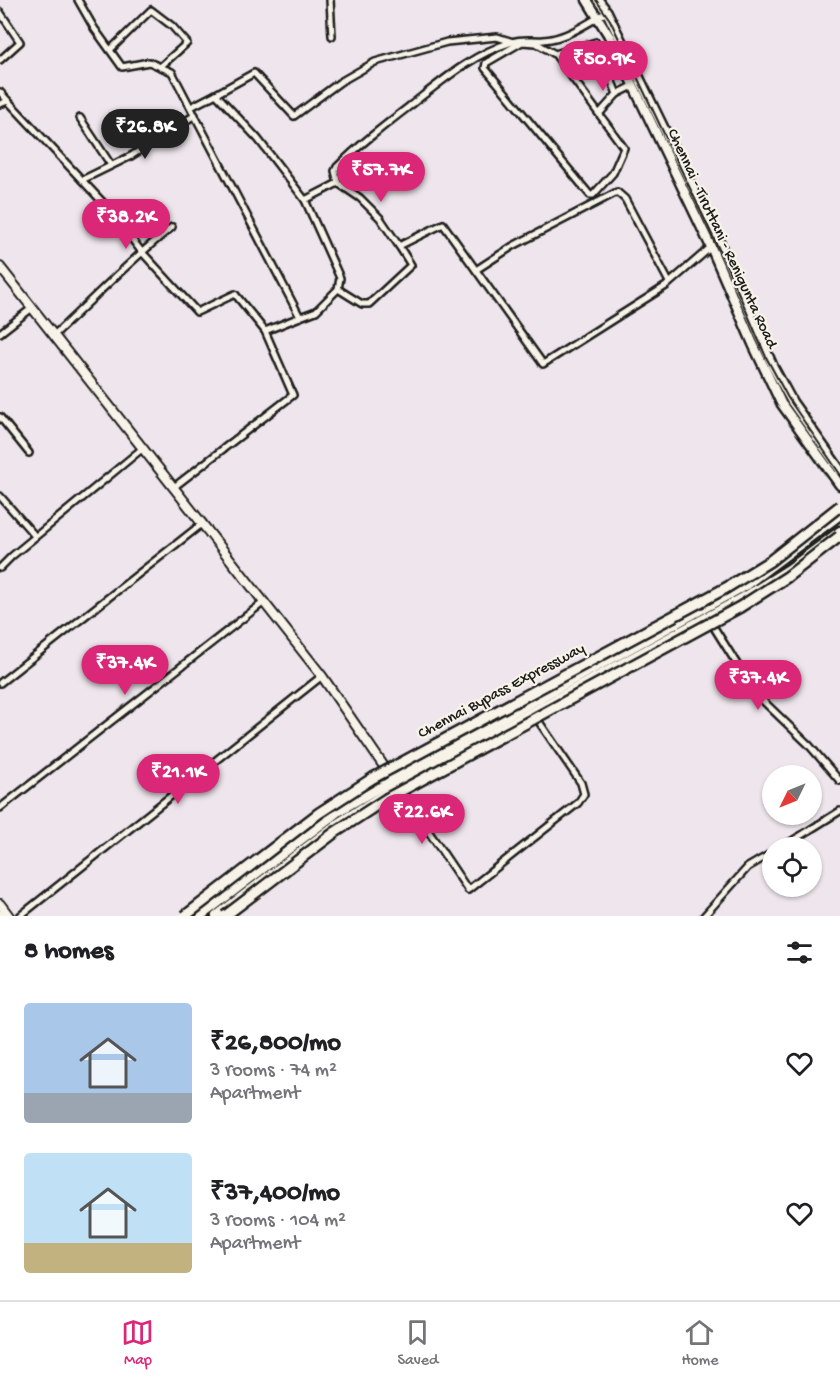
<!DOCTYPE html>
<meta charset="utf-8">
<style>
:root{--surface:#fff;--page:#f2f2f2;--text:#202124;--muted:#757577;--line:#e0e0e0;--accent:#db2777}
body{margin:0;font-family:"Gochi Hand",sans-serif;background:var(--page);color:var(--text);height:100vh;display:flex;flex-direction:column;font-size:22px;white-space:nowrap}
*{box-sizing:border-box;margin:0}
p{font-size:20px;color:var(--muted)}
.icon{flex:none;width:33px;height:33px;fill:none;stroke:currentColor;stroke-width:2;stroke-linecap:round;stroke-linejoin:round}
.map{position:relative;height:916px;overflow:hidden}
.details{display:flex;flex-direction:column;background:var(--surface);flex:1}
.details>*{flex:none}
.needle{width:39px;rotate:227deg}
.buttons{position:absolute;left:762px;top:765px;display:grid;gap:12px}
.buttons a{display:grid;place-items:center;width:60px;height:60px;border-radius:50%;background:var(--surface);box-shadow:0 2px 4px #0004;font-size:30px}
.price{position:absolute;translate:-50% -51px;padding:0 14px;border-radius:21px;background:var(--accent);color:#fff;font-size:20px;line-height:39px;filter:drop-shadow(0 2px 3px #0008)}
.price::after{content:'';position:absolute;left:50%;top:36px;width:18px;height:14px;margin-left:-9px;background:inherit;clip-path:polygon(0 0,100% 0,50% 100%)}
.price.selected{background:#222;color:#fff}
ul{padding:0;list-style:none}
li{display:flex;align-items:center;gap:18px;height:150px;padding:0 24px}
li span{display:grid;place-items:center;flex:none;width:168px;height:120px;border-radius:6px;color:#555}
li>.icon{margin-inline-start:auto}
span .icon{width:72px;height:72px;fill:#fffc;stroke-width:1}
li b{font-size:26px}
h2{display:flex;justify-content:space-between;align-items:center;height:72px;padding:0 24px;font-size:26px}
.tabs{display:flex;justify-content:space-around;align-items:center;height:84px;border-top:2px solid var(--line);background:var(--surface);font-size:16px;color:var(--muted)}
.tabs a{display:grid;justify-items:center;gap:3px}
.tabs .selected{color:var(--accent)}
.map>svg:first-child{display:block}
.lines{fill:none;stroke-linecap:round;stroke-linejoin:round}
.street-casing{stroke:#1c1c1c;stroke-width:10}
.secondary-casing{stroke:#1c1c1c;stroke-width:12}
.primary-casing{stroke:#1c1c1c;stroke-width:13}
.street{stroke:#f7f3e8;stroke-width:5}
.secondary{stroke:#f7f3e8;stroke-width:8}
.primary{stroke:#f7f3e8;stroke-width:8}
.rail{stroke:#1c1c1c;stroke-width:2}
.highway-bridge-casing{stroke:#1c1c1c;stroke-width:14;stroke-linecap:butt}
.highway-bridge{stroke:#f7f3e8;stroke-width:9}
.labels{text-anchor:middle;dominant-baseline:central;stroke-width:4.5;stroke-linejoin:round;paint-order:stroke}
.street-label{font-size:16px;fill:#1c1c1c;stroke:#f7f3e8}
</style>
<div class="map">
<svg width="840" height="916" viewBox="0 0 840 916">
<rect width="100%" height="100%" fill="#eee6ec"/>
<filter id="ink" filterUnits="userSpaceOnUse"><feTurbulence type="fractalNoise" baseFrequency=".0167" numOctaves="2"/><feDisplacementMap in="SourceGraphic" scale="12" xChannelSelector="R" yChannelSelector="G"/><feConvolveMatrix kernelMatrix="1 2 1 2 8 2 1 2 1" color-interpolation-filters="sRGB"/></filter>
<g filter="url(#ink)">
<g class="lines">
<defs>
<g id="street">
<polyline points="78,0 94,28 122,67 149,62 172,72 300,317 265,331"/>
<polyline points="330,0 332,36"/>
<polyline points="0,12 20,42 0,60"/>
<polygon points="522,42 536,43 555,54 624,148 613,173 593,195 590,195 485,68 486,63"/>
<polyline points="110,50 151,10 172,26 187,43 160,67"/>
<polyline points="555,54 596,42 617,94"/>
<polyline points="0,92 8,101"/>
<polyline points="216,94 254,73 294,116 340,82 375,62 447,42 497,37 513,42"/>
<polyline points="0,104 8,101 109,209 141,251 197,312 235,294 265,331 293,395 174,487"/>
<polyline points="191,107 216,94 258,139 305,200 340,278 338,289 316,311 300,317"/>
<polyline points="600,113 617,94 633,86"/>
<polyline points="80,118 111,165"/>
<polyline points="82,180 131,156 195,115"/>
<polyline points="338,183 360,198 380,218 399,246"/>
<path d="M 305,200 L 338,183 L 335,171 L 337,167 C 360,144 385,125 411,105 C 443,80 473,54 512,42 C 523,38 533,41 544,40 C 567,38 588,23 607,12"/>
<polyline points="476,270 513,246 617,192 625,199 669,282"/>
<polyline points="338,289 362,304 369,304 411,265 399,246 443,224 543,364 666,286 711,247"/>
<polyline points="0,333 32,308"/>
<path d="M 54,335 C 93,299 130,260 172,227"/>
<polyline points="0,417 29,453"/>
<polyline points="0,496 35,536"/>
<polyline points="0,568 12,556 143,448"/>
<polyline points="710,621 755,693 809,745 840,781"/>
<polyline points="0,683 203,523"/>
<polyline points="400,789 468,890 578,803 584,794 581,783 535,716"/>
<polyline points="0,808 264,602"/>
<polyline points="781,848 840,811"/>
<polyline points="20,916 322,676"/>
<polyline points="704,916 748,867 772,853"/>
</g>
<g id="secondary">
<polyline points="0,267 322,676 396,784"/>
<polyline points="0,904 9,916"/>
<polyline points="0,915 1,916"/>
</g>
<g id="primary">
<polyline points="587,0 611,39 711,247 753,344 781,403 840,485"/>
<polyline points="598,0 607,12 719,242 773,367 792,402 840,470"/>
<polyline points="201,916 339,811 434,756 745,586 840,515"/>
<polyline points="216,916 338,823 414,775 749,594 789,569 840,531"/>
</g>
</defs>
<use href="#street" class="street-casing"/>
<use href="#secondary" class="secondary-casing"/>
<use href="#primary" class="primary-casing"/>
<use href="#street" class="street"/>
<use href="#secondary" class="secondary"/>
<use href="#primary" class="primary"/>
<polyline class="rail" points="596,0 610,20 726,264 766,357 788,398 840,474"/>
<defs>
<g id="highway-bridge">
<polyline points="185,916 319,813 373,778 726,588 770,561 840,506"/>
<polyline points="225,916 334,833 386,799 740,607 787,577 840,536"/>
</g>
</defs>
<use href="#highway-bridge" class="highway-bridge-casing"/>
<use href="#highway-bridge" class="highway-bridge"/>
</g>
</g>
<g class="labels">
<g class="street-label">
<text transform="translate(721 239) rotate(65)">Chennai - Tiruttani - Renigunta Road</text>
<text transform="translate(502 692) rotate(-28)">Chennai Bypass Expressway</text>
</g>
</g>
</svg>
<div class="buttons">
<a><svg class="needle" viewBox="-14 -14 28 28"><path d="M0-13l5 13h-10z" fill="#e53935"/><path d="M0 13l5-13h-10z" fill="#757577"/></svg></a>
<a><svg class="icon" aria-label="locate" viewBox="0 0 24 24"><circle cx="12" cy="12" r="6"/><path d="M12 2v4M12 18v4M2 12h4M18 12h4"/></svg></a>
</div>
<b class="price" style="left:603px;top:92px">₹50.9K</b>
<b class="price selected" style="left:145px;top:160px">₹26.8K</b>
<b class="price" style="left:381px;top:203px">₹57.7K</b>
<b class="price" style="left:126px;top:250px">₹38.2K</b>
<b class="price" style="left:125px;top:696px">₹37.4K</b>
<b class="price" style="left:758px;top:711px">₹37.4K</b>
<b class="price" style="left:178px;top:805px">₹21.1K</b>
<b class="price" style="left:422px;top:845px">₹22.6K</b>
</div>
<section class="details">
<h2>8 homes<svg class="icon" aria-label="filters" viewBox="0 0 24 24"><path d="M4 7h16M4 17h16"/><circle cx="9" cy="7" r="2"/><circle cx="15" cy="17" r="2"/></svg></h2>
<ul>
<li><span style="background:linear-gradient(#a9c7e8 75%,#9aa5b1 0)"><svg class="icon" aria-label="home" viewBox="0 0 24 24"><path d="M3 11l9-7 9 7M6 9v11h12V9"/></svg></span><div><b>₹26,800/mo</b><p>3 rooms · 74 m²</p><p>Apartment</p></div><svg class="icon" aria-label="heart" viewBox="0 0 24 24"><path d="M12 20l-8-8c-3-5 5-10 8-4 3-6 11-1 8 4z"/></svg></li>
<li><span style="background:linear-gradient(#bfe0f5 75%,#c2b280 0)"><svg class="icon" aria-label="home" viewBox="0 0 24 24"><path d="M3 11l9-7 9 7M6 9v11h12V9"/></svg></span><div><b>₹37,400/mo</b><p>3 rooms · 104 m²</p><p>Apartment</p></div><svg class="icon" aria-label="heart" viewBox="0 0 24 24"><path d="M12 20l-8-8c-3-5 5-10 8-4 3-6 11-1 8 4z"/></svg></li>
</ul>
</section>
<nav class="tabs">
<a class="selected"><svg class="icon" aria-label="map" viewBox="0 0 24 24"><path d="M3 6l6-2 6 2 6-2v14l-6 2-6-2-6 2zM9 4v14M15 6v14"/></svg>Map</a>
<a><svg class="icon" aria-label="saved" viewBox="0 0 24 24"><path d="M7 4h10v16l-5-4-5 4z"/></svg>Saved</a>
<a><svg class="icon" aria-label="home" viewBox="0 0 24 24"><path d="M3 11l9-7 9 7M6 9v11h12V9"/></svg>Home</a>
</nav>
